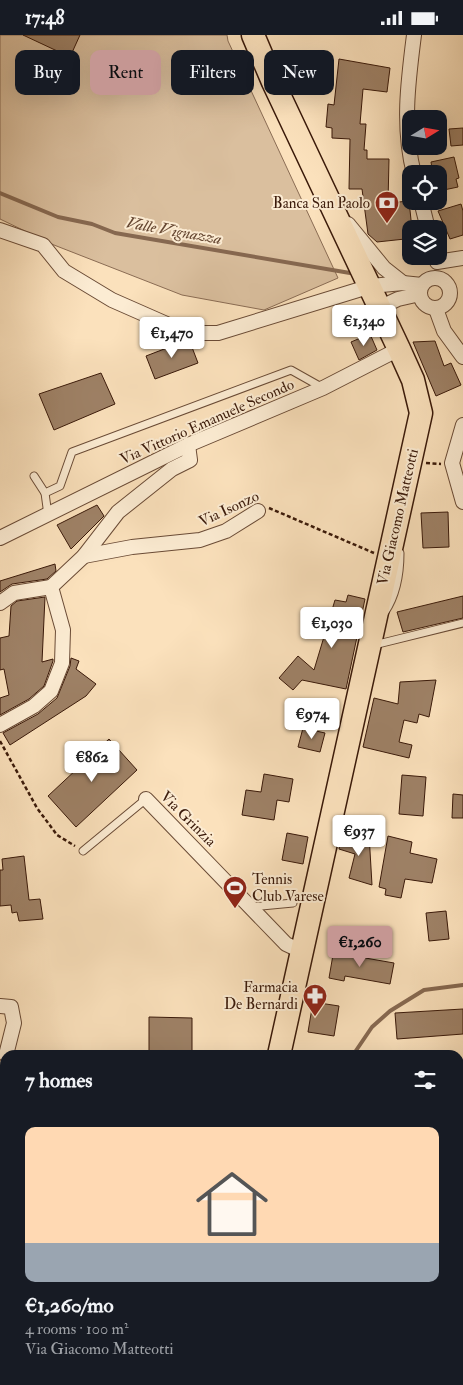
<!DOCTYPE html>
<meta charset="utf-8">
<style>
:root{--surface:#171b24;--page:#20242c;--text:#f1f3f6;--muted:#9ea1a6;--line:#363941;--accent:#c59692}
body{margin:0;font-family:"IM FELL Double Pica",serif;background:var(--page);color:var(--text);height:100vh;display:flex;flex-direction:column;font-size:19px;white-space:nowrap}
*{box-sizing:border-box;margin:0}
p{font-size:16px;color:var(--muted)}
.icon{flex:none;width:28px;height:28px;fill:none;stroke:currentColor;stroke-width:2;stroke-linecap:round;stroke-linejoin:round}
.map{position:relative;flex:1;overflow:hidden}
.details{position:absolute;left:0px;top:1015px;width:464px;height:335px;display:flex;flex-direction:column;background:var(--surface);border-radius:15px 15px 0 0;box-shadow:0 5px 20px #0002}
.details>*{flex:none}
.banner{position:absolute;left:15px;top:15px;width:434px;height:45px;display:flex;gap:10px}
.needle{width:32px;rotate:79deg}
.controls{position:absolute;left:402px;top:75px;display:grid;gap:10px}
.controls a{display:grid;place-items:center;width:45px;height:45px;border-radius:10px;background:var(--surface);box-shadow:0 5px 20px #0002;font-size:25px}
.price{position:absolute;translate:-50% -42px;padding:0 11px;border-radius:5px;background:#fff;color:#222;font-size:16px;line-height:32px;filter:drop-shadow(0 1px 2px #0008)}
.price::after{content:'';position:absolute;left:50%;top:30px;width:15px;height:11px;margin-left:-8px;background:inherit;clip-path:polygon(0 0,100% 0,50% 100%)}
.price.current{background:var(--accent);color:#111}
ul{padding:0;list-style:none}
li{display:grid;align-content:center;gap:10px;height:265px;padding:0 25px}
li+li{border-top:1px solid var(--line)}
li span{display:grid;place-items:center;height:155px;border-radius:10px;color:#555}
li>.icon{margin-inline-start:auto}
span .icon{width:90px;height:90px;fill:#fffc;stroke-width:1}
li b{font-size:21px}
h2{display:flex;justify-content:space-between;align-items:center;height:60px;padding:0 25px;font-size:21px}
.tag{padding:0 18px;border-radius:10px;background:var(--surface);box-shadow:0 5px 20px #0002;font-size:18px;line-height:45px}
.tag.current{background:var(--accent);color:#111}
.status{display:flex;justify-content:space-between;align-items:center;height:35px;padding:0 25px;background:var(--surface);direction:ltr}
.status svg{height:14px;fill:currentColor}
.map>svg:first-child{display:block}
.green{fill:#dabf9e;stroke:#8a6c54}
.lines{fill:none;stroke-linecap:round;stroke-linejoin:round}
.stream{stroke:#866850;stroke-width:4}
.building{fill:#9e8166;stroke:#3a1909}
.service-casing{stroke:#6a4b36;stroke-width:9}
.minor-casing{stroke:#6a4b36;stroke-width:16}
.primary-casing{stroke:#3a1909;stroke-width:25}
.path{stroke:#3a1909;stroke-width:2.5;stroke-dasharray:4 2.5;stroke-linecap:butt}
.service{stroke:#fcecd3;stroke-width:7}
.minor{stroke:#fcecd3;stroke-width:14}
.primary{stroke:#fbe1bc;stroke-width:22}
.labels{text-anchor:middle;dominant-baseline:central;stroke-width:4;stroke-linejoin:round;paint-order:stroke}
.poi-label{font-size:15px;fill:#3a1909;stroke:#fcecd3;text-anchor:end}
.street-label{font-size:15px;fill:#3a1909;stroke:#fcecd3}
.water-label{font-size:16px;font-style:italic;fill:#664732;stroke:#fcecd3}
</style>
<div class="status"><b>17:48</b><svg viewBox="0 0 49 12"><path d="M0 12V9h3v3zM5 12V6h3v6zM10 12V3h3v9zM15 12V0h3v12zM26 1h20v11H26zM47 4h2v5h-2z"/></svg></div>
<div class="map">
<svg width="463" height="1350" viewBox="0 0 463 1350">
<rect width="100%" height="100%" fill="#fbe1bc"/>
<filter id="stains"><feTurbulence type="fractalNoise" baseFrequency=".004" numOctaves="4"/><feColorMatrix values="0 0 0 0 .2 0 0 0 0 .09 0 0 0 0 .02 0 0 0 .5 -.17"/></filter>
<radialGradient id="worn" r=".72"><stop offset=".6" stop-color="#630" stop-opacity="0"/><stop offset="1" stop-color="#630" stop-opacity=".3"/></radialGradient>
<g class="green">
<polygon points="0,0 227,0 228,6 338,243 264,275 182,260 54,210 0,184"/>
<rect x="459" y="1146" width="4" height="158"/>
</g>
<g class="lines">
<g class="stream">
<polyline points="0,158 58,182 92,189 115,198 350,238"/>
<polyline points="353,1020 372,992 390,976 424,955 463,950"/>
</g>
</g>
<g class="building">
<polygon points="23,0 80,0 70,22"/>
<polygon points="339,24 390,33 387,57 363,54 360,89 366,89 364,115 367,115 367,124 389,124 388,168 409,166 412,194 405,204 377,207 368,199 362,154 349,154 350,104 332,103 332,93 326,92 328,69 334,70"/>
<polygon points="463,93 463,110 451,111 449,94"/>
<polygon points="454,122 459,143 456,144 458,152 439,156 439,139 433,139 431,127"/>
<polygon points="461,169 463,176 463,200 450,204 438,176"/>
<polygon points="370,299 377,315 359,325 351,307"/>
<polygon points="185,306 190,307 198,328 155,344 146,321"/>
<polygon points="435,306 444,331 451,328 461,350 436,361 413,307"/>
<polygon points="101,338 115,369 54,395 39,359"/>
<polygon points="97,470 104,481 71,514 57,490"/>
<polygon points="448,477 449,512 423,513 421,478"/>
<polygon points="55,529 56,536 47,544 12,549 0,557 0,546"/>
<polygon points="348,560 365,564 346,654 302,645 293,655 279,643 298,621 314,635 335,565 346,567"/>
<polygon points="463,561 463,583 403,597 397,577"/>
<polygon points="45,562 42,627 53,624 53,626 44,651 29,664 0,680 0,663 9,660 4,634 0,635 0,603 9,601 11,571 17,566"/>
<polygon points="71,623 79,626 76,634 96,649 86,661 10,710 3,698 38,679 57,663 70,631"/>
<polygon points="436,645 429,682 419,679 417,688 404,685 399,707 412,710 409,723 363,712 374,663 398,669 400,647"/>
<polygon points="303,693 325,698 320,717 298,712"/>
<polygon points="109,704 137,735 76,792 48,761"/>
<polygon points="264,739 293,744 289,767 277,765 274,785 242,780 246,755 261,757"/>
<polygon points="402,740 426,742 423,781 399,779"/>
<polygon points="453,759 463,760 463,783 452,783"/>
<polygon points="287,798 308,802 303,829 282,825"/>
<polygon points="369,799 372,850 349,843 355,819 339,814 342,801"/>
<polygon points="388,801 412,807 410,818 437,824 432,848 405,844 401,863 385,860 386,854 379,852"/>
<polygon points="24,821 29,865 40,864 43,884 19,886 17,877 12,878 11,870 0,871 0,835 3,835 2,824"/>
<polygon points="446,876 449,904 429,906 426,878"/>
<polygon points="334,914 349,917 348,920 394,928 390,949 345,941 344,946 329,943"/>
<polygon points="313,967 339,971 334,1001 308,997"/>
<polygon points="463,974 463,999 397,1004 395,978"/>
<polygon points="149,982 192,983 192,1020 149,1020"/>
</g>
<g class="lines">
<defs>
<g id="service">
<polyline points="34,441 45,458 60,451 72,417 291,335 323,353"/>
<polyline points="45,458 48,480"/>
<path d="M 385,577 C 397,559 400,539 400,518"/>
<polyline points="374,610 463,588"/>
<polyline points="83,816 146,764"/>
<polyline points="251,872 293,868"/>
</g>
<g id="minor">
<path d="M 414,0 C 408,47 402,92 414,139"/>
<polyline points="421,166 428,194"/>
<polyline points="348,189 384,233 403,248"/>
<polyline points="0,195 43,210 64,236 112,265 187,298 218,298 371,251 403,248 422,250"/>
<polyline points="437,227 463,223"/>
<circle cx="435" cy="258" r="15"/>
<polyline points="381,272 398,264 420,259"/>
<polyline points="436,274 444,296 463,322"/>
<polyline points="463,390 452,428 463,467"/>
<polyline points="0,503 188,410 323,353 399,314"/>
<polyline points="84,521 132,512 200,505 226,496 258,476"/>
<polyline points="0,568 14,558 51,552"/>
<polyline points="0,690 34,671 51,656 62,628 63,595 51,552 84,521 118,477 172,434 190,425 188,410"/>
<polyline points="146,764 286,909 303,917"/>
<polyline points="0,971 11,972 14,988 6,1020"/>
<polyline points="459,1319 463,1319"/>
<polyline points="112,1350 121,1345"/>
</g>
<g id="primary">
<polyline points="253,0 273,47 399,314 413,345 421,378 279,1020"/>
<polyline points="206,1350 207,1345"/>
</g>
</defs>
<use href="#service" class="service-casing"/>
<use href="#minor" class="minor-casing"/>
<use href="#primary" class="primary-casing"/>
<g class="path">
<polyline points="426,428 441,429"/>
<polyline points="269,473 374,518"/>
<polyline points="0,706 37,773 57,800 75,811"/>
</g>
<use href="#service" class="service"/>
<use href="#minor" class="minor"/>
<use href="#primary" class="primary"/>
</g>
<defs>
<symbol id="bank-pin" viewBox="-11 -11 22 30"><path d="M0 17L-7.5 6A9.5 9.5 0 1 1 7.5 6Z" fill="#8f2418" stroke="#fcecd3"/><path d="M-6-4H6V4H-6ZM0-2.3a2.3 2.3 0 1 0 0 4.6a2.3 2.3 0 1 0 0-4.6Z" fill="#fff"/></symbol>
<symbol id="stadium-pin" viewBox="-11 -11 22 30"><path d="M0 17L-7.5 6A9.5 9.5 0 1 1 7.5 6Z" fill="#8f2418" stroke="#fcecd3"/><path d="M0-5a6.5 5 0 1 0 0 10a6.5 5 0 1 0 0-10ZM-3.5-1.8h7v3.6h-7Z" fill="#fff"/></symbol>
<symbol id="pharmacy-pin" viewBox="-11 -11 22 30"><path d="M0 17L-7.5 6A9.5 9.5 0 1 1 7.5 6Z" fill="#8f2418" stroke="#fcecd3"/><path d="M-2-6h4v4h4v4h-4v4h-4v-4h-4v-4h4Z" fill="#fff"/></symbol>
</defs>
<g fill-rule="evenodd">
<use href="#bank-pin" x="373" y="154" width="28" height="38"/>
<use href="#stadium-pin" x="221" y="839" width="28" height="38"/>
<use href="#pharmacy-pin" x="301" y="947" width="28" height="38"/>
</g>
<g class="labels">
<g class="poi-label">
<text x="370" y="168">Banca San Paolo</text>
<text x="252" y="844" text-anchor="start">Tennis<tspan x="252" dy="17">Club Varese</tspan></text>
<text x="298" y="952">Farmacia<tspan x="298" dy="17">De Bernardi</tspan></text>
</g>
<g class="street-label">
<text transform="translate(207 387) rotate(-24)">Via Vittorio Emanuele Secondo</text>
<text transform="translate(229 474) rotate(-25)">Via Isonzo</text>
<text transform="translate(398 482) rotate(-77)">Via Giacomo Matteotti</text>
<text transform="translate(188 784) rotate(45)">Via Grinzia</text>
</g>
<g class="water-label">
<text transform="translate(174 196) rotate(10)">Valle Vignazza</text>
</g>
</g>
<rect width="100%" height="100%" filter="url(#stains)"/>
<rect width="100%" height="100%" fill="url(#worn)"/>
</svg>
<div class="controls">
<a><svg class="needle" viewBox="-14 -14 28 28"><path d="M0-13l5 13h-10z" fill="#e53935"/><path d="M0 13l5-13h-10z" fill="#9ea1a6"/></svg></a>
<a><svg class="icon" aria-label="locate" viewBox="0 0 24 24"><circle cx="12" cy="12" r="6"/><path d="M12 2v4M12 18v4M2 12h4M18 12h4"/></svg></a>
<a><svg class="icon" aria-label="layers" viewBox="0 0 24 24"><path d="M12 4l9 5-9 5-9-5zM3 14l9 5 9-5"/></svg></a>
</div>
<b class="price" style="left:364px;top:312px">€1,340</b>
<b class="price" style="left:172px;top:324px">€1,470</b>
<b class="price" style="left:332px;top:614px">€1,030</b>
<b class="price" style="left:312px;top:705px">€974</b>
<b class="price" style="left:92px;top:748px">€862</b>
<b class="price" style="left:359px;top:822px">€937</b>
<b class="price current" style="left:360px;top:933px">€1,260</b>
<div class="banner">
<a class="tag">Buy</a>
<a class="tag current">Rent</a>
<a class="tag">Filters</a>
<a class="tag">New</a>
</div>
<section class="details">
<h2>7 homes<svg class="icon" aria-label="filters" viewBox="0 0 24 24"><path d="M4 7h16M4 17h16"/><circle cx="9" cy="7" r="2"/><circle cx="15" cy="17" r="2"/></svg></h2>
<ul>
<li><span style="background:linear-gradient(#ffd9b3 75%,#9aa5b1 0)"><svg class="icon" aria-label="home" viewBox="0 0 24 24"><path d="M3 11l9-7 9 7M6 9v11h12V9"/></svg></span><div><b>€1,260/mo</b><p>4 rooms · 100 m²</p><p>Via Giacomo Matteotti</p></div></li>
</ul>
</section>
</div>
